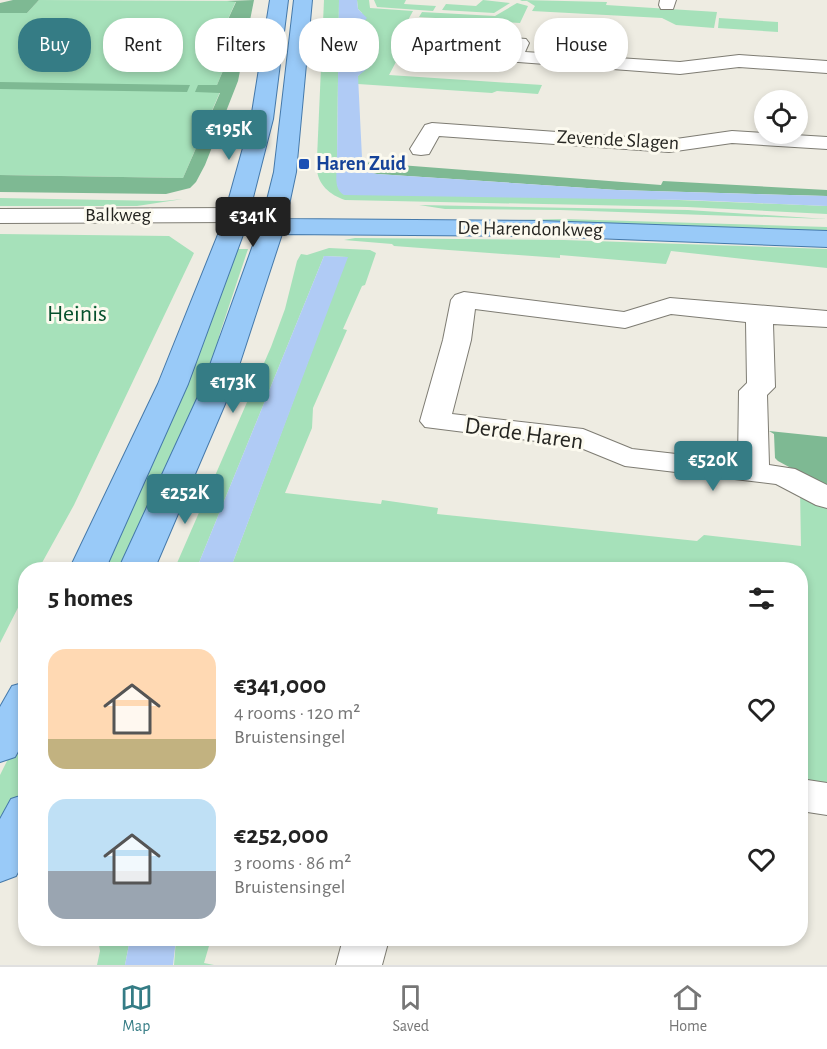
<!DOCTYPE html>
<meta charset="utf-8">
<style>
:root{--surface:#fff;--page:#f2f2f2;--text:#222;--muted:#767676;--line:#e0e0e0;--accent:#357c85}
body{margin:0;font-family:"Alegreya Sans",sans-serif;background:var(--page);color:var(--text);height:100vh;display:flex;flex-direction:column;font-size:22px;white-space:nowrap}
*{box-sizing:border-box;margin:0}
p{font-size:20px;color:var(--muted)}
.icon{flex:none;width:33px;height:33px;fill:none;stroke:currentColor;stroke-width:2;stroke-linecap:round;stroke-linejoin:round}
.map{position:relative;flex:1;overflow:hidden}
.details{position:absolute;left:18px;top:562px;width:790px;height:384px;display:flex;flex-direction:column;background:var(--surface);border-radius:24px;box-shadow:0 3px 9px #0003}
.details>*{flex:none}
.banner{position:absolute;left:18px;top:18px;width:792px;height:54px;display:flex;gap:12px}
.tools{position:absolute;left:754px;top:90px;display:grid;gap:12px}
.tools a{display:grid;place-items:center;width:54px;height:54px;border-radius:50%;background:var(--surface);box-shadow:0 3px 9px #0003;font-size:30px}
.price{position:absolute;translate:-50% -51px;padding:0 14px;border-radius:6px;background:var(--accent);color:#fff;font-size:20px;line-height:39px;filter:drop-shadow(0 2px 3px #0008)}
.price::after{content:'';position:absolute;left:50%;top:36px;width:18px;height:14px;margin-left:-9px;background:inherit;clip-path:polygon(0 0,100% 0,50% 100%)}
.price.active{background:#222;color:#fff}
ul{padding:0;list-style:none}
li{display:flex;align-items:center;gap:18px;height:150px;padding:0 30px}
li span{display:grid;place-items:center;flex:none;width:168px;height:120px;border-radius:18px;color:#555}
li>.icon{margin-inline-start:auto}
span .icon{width:72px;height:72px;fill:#fffc;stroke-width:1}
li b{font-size:26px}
h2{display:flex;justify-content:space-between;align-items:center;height:72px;padding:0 30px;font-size:26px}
.chip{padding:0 21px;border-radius:24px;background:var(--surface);box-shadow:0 3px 9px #0003;font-size:21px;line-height:54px}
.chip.active{background:var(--accent);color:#fff}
.menu{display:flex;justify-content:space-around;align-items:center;height:84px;border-top:2px solid var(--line);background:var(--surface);font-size:16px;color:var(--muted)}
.menu a{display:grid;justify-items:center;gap:3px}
.menu .active{color:var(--accent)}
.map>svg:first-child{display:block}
.green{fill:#a6e1ba}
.forest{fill:#7eb993}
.water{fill:#b0cbf5}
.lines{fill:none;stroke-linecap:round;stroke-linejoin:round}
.minor-casing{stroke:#7e7c73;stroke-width:2}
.major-casing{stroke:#4579aa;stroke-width:2}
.minor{fill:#fff;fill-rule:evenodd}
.major{fill:#99caf8;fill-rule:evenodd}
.transit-dot{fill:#1a4fb4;stroke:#fcfaef;stroke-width:2}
.labels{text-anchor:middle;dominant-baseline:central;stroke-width:6;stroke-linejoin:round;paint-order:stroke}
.far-street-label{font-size:20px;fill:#262622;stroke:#fcfaef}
.far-transit-label{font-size:20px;font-weight:bold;fill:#164399;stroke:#fcfaef;text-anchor:start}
.park-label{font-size:24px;fill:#05502c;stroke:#fcfaef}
.street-label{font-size:24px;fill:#262622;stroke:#fcfaef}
</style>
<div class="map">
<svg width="827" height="965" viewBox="0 0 827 965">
<rect width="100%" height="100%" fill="#eeece2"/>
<g class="green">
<polygon points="39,0 236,1 218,41 235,41 217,85 220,92 183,178 0,175 0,13 27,13"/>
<polygon points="324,0 339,0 337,159 317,158"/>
<polygon points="357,0 369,0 370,8 413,11 400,35 406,42 405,45 389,75 542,85 538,94 497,91 492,93 358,84 358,76 372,61 373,58 357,49 356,45 367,36 366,31 358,28 362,13 358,9"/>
<polygon points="374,0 406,0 404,4 436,6 433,11 377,7"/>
<polygon points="483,0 510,3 494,13 442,10 446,4 476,6"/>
<polygon points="522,0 607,2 606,5 717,12 714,28 676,25 662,18 532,11 535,6 527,1 520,1"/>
<polygon points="517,3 528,6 520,23 419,17 422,12 495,16"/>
<polygon points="719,18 778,22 778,32 718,28"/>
<path d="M 321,163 L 337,163 L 337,186 L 827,206 L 827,214 L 687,207 L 345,200 C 330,195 317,184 317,168 Z"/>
<polygon points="0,198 163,201 183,199 137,206 0,206"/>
<polygon points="419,205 688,210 827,219 560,210 445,209"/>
<polygon points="563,219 827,227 827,234 466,221"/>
<polygon points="0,234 169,236 194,253 74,505 38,570 26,570 25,594 0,643"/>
<polygon points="355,238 564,240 827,249 827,268 671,251 666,264 560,255 560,258 394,246 392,244 344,240"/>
<polygon points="329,248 370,250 376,253 365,285 362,286 343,329 347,330 313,408 312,428 285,493 381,504 382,500 438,508 437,514 697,541 704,535 801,546 800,489 827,505 827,790 801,787 801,570 230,570 347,257 324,256 196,570 174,570 271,347 285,309 297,261 301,254 307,255"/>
<polygon points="235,249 248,249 220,333 206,389 124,570 101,570"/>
<polygon points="25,725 25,780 0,833 0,775"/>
<polygon points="98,939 130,939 125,965 97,965 100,951"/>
<polygon points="176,939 211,939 204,963 214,965 174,965"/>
</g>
<g class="forest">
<polygon points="13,0 39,0 27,13 0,13 0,3"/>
<polygon points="254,0 238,81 205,165 196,182 190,188 166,194 0,192 0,175 183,178 220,93 195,92 198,85 217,85 235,42 218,41 236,2 227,1"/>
<polygon points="0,82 190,85 187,92 0,89"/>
<polygon points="361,162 661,185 663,181 827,190 827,196 617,190 377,174 363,171"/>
<polygon points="769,431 827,437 827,485 824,486 778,461 775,458 774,434"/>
</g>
<g class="water">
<polygon points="339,0 357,0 358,9 367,18 358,28 369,33 356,45 357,49 373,57 373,64 358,76 362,158 337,159"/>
<path d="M 361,162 L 363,171 L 377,174 L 617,190 L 827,196 L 827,206 L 688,200 L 344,195 C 333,189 337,174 337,163 Z"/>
<polygon points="324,256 348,257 230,570 196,570"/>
<polygon points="130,939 176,939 173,965 125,965"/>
</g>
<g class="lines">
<defs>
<g id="minor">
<polygon points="660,0 676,0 673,9 661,9 659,5"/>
<path d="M 475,35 L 526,39 L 529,43 L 525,52 L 680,62 L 739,55 L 827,61 L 827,73 L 739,67 L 680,74 L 463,58 L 460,54 L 469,36 ZM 482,46 L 509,48 L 507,51 L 480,49 Z"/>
<polygon points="432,123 669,140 732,131 827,137 827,149 732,143 669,152 439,136 429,154 421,155 413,154 410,149 425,125"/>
<polygon points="236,208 244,210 248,215 244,220 236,222 0,223 0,209"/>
<path d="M 464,292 L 624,312 L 670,298 L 827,311 L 827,327 L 773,324 L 775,387 L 767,395 L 769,465 L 795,469 L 827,485 L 827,508 L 816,505 L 776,484 L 625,466 L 576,446 L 425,427 L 420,421 L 443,340 L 451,300 L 455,295 ZM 475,309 L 625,328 L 671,314 L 746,322 L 747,383 L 739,391 L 738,461 L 632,449 L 583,429 L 452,414 L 471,340 Z"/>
<polygon points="801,779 827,783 827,815 801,811"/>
<polygon points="343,939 389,939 382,965 336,965"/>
</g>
<g id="major">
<polygon points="270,0 288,0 273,119 247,221 262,220 274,172 294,0 312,0 296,172 286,219 540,221 827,231 827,247 540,236 282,234 231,390 154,570 118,570 201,390 257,234 244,232 188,384 105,570 69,570 158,384 221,227 251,119"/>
<polygon points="26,682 26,737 15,757 0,762 0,707 12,686"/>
<polygon points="26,794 26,857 16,876 0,882 0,819 11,799"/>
</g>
</defs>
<use href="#minor" class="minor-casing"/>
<use href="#major" class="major-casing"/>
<use href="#minor" class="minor"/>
<use href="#major" class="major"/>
</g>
<rect class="transit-dot" x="298" y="158" width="12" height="12" rx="3"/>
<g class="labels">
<g class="far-street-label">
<text transform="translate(618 140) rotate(3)">Zevende Slagen</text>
<text x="118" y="215">Balkweg</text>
<text transform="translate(530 229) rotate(1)">De Harendonkweg</text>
</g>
<g class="far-transit-label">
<text x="316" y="164">Haren Zuid</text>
</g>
<g class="park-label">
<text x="77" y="314">Heinis</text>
</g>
<g class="street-label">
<text transform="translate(524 434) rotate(8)">Derde Haren</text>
</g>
</g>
</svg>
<div class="tools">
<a><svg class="icon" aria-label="locate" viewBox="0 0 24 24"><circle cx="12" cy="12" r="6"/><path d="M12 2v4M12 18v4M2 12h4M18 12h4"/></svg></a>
</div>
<b class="price" style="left:229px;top:161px">€195K</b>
<b class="price active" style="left:253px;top:248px">€341K</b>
<b class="price" style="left:233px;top:414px">€173K</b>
<b class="price" style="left:713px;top:492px">€520K</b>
<b class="price" style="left:185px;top:525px">€252K</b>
<div class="banner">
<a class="chip active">Buy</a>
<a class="chip">Rent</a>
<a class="chip">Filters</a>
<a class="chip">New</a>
<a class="chip">Apartment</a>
<a class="chip">House</a>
</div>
<section class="details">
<h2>5 homes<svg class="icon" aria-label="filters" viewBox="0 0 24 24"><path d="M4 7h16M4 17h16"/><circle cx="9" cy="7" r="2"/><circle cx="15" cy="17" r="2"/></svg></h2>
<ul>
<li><span style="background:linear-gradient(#ffd9b3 75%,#c2b280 0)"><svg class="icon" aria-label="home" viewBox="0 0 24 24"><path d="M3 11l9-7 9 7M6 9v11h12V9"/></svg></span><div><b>€341,000</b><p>4 rooms · 120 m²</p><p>Bruistensingel</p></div><svg class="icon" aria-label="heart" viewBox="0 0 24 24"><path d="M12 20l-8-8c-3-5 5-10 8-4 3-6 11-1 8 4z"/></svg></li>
<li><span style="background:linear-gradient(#bfe0f5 60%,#9aa5b1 0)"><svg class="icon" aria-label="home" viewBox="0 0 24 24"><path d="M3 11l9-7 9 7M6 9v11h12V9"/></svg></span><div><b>€252,000</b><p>3 rooms · 86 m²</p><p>Bruistensingel</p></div><svg class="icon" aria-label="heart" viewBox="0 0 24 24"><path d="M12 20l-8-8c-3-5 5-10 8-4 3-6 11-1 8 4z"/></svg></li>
</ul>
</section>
</div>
<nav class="menu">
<a class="active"><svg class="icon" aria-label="map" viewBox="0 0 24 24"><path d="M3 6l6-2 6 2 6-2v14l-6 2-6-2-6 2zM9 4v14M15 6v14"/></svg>Map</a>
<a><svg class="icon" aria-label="saved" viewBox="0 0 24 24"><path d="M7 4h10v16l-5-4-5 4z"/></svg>Saved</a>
<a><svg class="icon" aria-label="home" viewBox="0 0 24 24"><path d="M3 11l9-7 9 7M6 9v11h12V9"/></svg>Home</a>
</nav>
